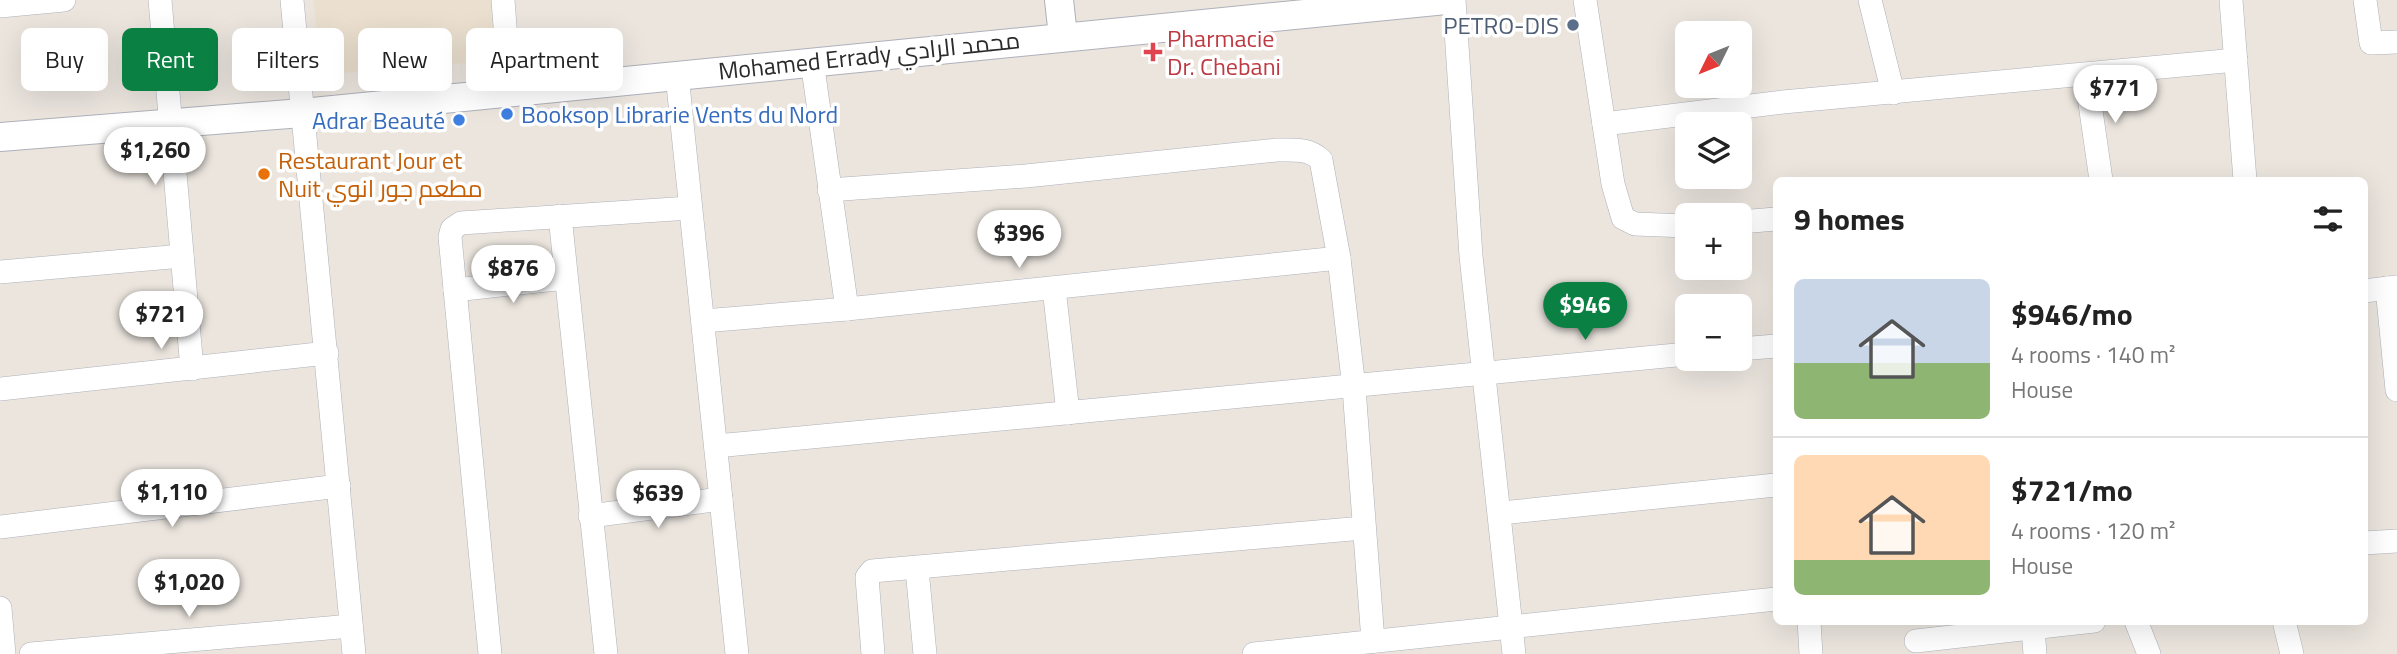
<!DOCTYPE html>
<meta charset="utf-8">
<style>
:root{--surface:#fff;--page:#f2f2f2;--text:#222;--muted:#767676;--line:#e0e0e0;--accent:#0b8043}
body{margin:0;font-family:"Titillium Web",Cairo,sans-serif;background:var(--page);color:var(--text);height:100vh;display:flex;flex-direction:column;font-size:26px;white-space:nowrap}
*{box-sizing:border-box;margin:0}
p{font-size:23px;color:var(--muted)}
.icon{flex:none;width:38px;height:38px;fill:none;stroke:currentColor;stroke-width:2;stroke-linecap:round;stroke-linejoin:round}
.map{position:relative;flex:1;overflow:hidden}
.panel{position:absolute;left:1773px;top:177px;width:595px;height:448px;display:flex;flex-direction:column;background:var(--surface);border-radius:10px;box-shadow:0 7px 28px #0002}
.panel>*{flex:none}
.hud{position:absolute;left:21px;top:28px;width:665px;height:63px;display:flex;gap:14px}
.needle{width:46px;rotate:227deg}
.controls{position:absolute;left:1675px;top:21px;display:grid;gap:14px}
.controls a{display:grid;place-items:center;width:77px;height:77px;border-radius:10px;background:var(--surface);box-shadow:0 7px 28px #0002;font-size:35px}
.price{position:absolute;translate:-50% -60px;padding:0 16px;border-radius:24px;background:#fff;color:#222;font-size:23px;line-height:46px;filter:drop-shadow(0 2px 4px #0008)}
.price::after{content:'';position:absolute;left:50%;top:42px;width:21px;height:16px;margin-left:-10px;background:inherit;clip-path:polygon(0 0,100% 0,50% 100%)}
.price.active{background:var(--accent);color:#fff}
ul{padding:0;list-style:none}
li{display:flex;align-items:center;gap:21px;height:175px;padding:0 21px}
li+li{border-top:2px solid var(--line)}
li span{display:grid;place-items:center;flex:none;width:196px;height:140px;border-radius:10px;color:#555}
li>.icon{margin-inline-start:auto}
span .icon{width:84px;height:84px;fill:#fffc;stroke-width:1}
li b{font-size:30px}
h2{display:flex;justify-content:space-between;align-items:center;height:84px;padding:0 21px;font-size:30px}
.pill{padding:0 24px;border-radius:10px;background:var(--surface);box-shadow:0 7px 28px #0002;font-size:24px;line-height:63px}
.pill.active{background:var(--accent);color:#fff}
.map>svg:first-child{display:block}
.education{fill:#ebe0cf}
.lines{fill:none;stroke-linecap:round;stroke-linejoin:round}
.minor-casing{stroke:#aeb1ba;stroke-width:24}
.tertiary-casing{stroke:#aeb1ba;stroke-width:30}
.minor{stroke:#fff;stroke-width:23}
.tertiary{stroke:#fff;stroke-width:28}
.service-dot{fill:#5c6f8a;stroke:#fff;stroke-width:2.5}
.health-dot{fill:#e0444e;stroke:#fff;stroke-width:2.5}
.shop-dot{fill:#3f7fe0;stroke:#fff;stroke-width:2.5}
.food-dot{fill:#e8710a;stroke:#fff;stroke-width:2.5}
.labels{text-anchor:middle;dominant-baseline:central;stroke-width:7;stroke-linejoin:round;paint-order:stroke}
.service-label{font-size:24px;fill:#4e5e75;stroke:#fff;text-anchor:end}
.health-label{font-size:24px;fill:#be3a42;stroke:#fff;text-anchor:start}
.street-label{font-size:24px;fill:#2b2b2b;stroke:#fff}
.shop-label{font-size:24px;fill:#366cbe;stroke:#fff;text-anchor:start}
.food-label{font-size:24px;fill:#c56008;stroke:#fff;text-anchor:start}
</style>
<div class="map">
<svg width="2397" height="654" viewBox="0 0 2397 654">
<rect width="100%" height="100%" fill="#ebe5de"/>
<polygon class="education" points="314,0 496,0 501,60 320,75"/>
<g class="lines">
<defs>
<g id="minor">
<polyline points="160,0 192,369"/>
<polyline points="292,0 354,654"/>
<polyline points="503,0 510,91"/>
<polyline points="1454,0 1471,256 1514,654"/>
<polyline points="1585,0 1613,184 1623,218 1635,224 1687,226"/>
<polyline points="1870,0 1893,93"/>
<polyline points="2231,0 2245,180"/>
<polyline points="2365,0 2371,43 2397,42"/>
<polyline points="0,6 64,0"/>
<polyline points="812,61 847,309"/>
<polyline points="677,75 737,654"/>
<polyline points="2086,76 2101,180"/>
<polyline points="1604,124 1783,102 2236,60"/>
<path d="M 829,190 L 1026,176 L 1277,150 C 1294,150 1309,148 1321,160 L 1339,258 L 1354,388 L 1373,641"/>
<polyline points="560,216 606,654"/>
<polyline points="1740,222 1776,219"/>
<polyline points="0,272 182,256"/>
<polyline points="1054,288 1068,413"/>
<polyline points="2387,288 2397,390"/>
<polyline points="455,290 566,278"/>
<polyline points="2364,291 2397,287"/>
<polyline points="703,321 847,309 1339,258"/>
<polyline points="1740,349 1776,346"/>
<polyline points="0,389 327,353"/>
<polyline points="716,446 1687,354"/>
<polyline points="1501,513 1776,485"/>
<polyline points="590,516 721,499"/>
<polyline points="0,527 339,486"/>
<polyline points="2364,543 2397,541"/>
<polyline points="917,569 925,654"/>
<polyline points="0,608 4,654"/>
<polyline points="1809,621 1811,654"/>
<polyline points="2136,621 2149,654"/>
<polyline points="2284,621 2292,654"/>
<polyline points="2033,628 2035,654"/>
<polyline points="1916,641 2094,621"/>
<polyline points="31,654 351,626"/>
<polyline points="490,654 450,237 452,229 461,223 690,208"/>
<polyline points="873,654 867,577 872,571 1363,528"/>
<polyline points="1254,654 1776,599"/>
</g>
<g id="tertiary">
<polyline points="1059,0 1063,36"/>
<polyline points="0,137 302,113 1446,0"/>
</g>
</defs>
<use href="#minor" class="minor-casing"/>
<use href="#tertiary" class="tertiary-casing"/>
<use href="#minor" class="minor"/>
<use href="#tertiary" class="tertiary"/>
</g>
<circle class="service-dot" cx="1573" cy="25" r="7"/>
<path class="health-dot" d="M1149.5 41.5h7v7h7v7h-7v7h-7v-7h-7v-7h7z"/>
<g class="shop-dot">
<circle cx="507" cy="114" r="7"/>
<circle cx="459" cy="120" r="7"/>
</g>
<circle class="food-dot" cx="264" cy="174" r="7"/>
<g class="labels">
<g class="service-label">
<text x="1559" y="25">PETRO-DIS</text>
</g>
<g class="health-label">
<text x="1167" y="38">Pharmacie<tspan x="1167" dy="28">Dr. Chebani</tspan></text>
</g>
<g class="street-label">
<text transform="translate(869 55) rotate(-6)">Mohamed Errady محمد الرادي</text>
</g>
<g class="shop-label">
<text x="521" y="114">Booksop Librarie Vents du Nord</text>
<text x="445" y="120" text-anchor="end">Adrar Beauté</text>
</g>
<g class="food-label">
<text x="278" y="160">Restaurant Jour et<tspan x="278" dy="28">Nuit مطعم جور انوي</tspan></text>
</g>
</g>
</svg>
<div class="controls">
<a><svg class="needle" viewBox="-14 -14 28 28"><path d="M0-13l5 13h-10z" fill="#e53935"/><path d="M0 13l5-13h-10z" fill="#767676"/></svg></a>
<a><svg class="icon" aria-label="layers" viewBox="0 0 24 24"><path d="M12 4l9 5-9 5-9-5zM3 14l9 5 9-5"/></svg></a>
<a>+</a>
<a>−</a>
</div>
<b class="price" style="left:2115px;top:125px">$771</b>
<b class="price" style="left:155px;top:187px">$1,260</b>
<b class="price" style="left:1019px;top:270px">$396</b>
<b class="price" style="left:513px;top:305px">$876</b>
<b class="price active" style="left:1585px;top:342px">$946</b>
<b class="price" style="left:161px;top:351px">$721</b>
<b class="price" style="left:172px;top:529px">$1,110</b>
<b class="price" style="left:658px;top:530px">$639</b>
<b class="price" style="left:189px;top:619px">$1,020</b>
<div class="hud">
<a class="pill">Buy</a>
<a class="pill active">Rent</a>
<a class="pill">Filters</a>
<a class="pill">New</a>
<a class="pill">Apartment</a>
</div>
<section class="panel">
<h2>9 homes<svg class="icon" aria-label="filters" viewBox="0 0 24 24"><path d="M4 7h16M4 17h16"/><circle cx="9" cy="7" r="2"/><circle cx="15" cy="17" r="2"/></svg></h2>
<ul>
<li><span style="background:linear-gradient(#c9d6e8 60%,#8fb573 0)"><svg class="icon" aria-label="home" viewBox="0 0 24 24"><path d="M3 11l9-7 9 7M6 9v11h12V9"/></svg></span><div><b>$946/mo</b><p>4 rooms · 140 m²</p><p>House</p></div></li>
<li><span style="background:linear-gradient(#ffd9b3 75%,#8fb573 0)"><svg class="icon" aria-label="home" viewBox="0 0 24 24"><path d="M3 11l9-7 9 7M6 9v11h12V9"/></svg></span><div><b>$721/mo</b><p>4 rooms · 120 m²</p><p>House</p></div></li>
</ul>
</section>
</div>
